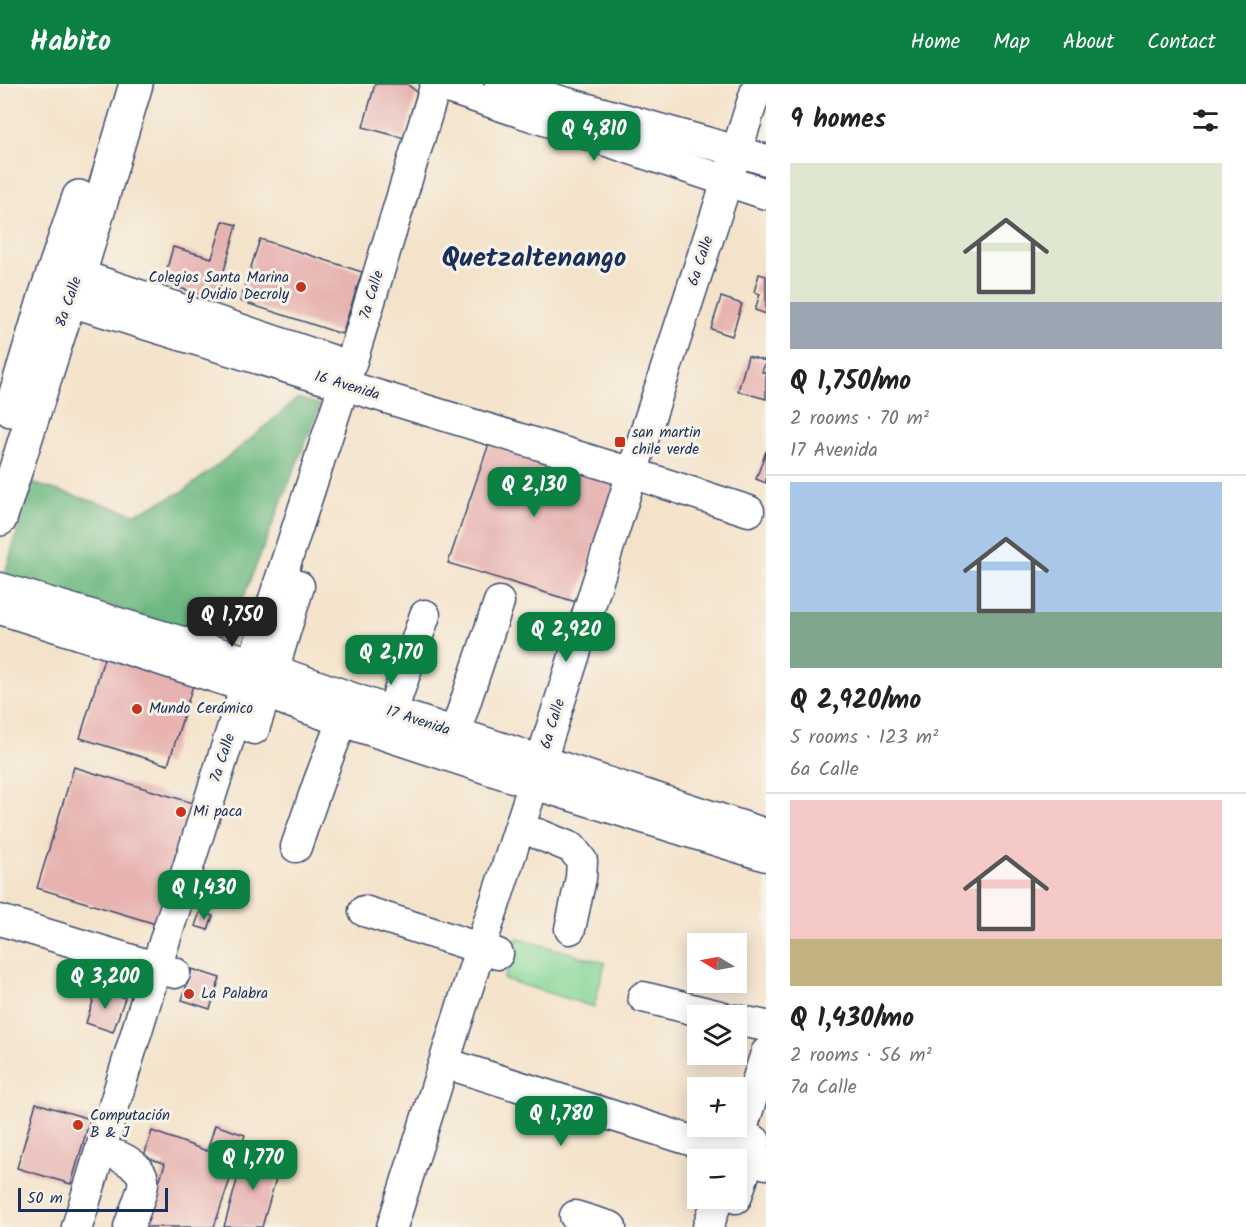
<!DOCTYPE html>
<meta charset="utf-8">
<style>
:root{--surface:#fff;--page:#f6f6f6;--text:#222;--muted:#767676;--line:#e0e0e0;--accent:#0b8043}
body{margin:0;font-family:Kalam,sans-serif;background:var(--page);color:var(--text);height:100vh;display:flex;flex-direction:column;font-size:22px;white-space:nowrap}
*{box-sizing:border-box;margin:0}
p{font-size:20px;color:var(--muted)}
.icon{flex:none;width:33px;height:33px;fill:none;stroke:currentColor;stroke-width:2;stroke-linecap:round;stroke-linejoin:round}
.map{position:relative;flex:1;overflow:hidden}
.side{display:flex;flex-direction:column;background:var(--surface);width:480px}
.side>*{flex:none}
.needle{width:39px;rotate:280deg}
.controls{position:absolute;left:687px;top:849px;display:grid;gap:12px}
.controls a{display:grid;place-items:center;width:60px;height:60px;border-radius:0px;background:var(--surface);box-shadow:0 3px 15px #0003;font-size:30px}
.scale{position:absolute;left:18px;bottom:15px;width:150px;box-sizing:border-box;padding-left:6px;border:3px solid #1b2f5e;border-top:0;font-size:16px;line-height:21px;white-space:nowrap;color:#1b2f5e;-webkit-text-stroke:4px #f7f3e8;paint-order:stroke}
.price{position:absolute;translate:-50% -51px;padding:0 14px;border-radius:12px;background:var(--accent);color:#fff;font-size:20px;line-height:39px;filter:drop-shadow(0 2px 3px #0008)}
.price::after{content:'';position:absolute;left:50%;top:36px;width:18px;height:14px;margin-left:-9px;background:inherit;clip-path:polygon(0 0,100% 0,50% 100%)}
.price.selected{background:#222;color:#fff}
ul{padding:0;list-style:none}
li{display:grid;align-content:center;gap:12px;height:318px;padding:0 24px}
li+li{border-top:2px solid var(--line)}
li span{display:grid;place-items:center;height:186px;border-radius:0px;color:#555}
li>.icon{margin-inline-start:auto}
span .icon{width:108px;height:108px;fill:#fffc;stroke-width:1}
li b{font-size:26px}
h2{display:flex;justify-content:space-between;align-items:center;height:72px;padding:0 24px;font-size:26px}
header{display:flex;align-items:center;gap:36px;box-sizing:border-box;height:84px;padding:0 30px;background:var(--accent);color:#fff}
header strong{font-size:28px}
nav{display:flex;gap:33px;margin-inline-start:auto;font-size:21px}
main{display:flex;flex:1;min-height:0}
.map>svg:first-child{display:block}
.green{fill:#86d798;stroke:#50837b;stroke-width:1.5}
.forest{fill:#6cb880;stroke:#44746f;stroke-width:1.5}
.building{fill:#e7b2b0}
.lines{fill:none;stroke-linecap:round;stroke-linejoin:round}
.minor-casing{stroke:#3c4a6e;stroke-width:33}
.major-casing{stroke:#3c4a6e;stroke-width:36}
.minor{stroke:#fff;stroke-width:30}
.major{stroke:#fff;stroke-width:33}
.poi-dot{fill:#c8321e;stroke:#f7f3e8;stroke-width:2}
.labels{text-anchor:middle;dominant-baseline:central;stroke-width:6;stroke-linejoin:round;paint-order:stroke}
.street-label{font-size:15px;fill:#1b2f5e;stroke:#f7f3e8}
.poi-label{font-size:15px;fill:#1b2f5e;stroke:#f7f3e8;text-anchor:start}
.town-label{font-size:27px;font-weight:bold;fill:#1b2f5e;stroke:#f7f3e8}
</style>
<header>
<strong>Habito</strong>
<nav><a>Home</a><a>Map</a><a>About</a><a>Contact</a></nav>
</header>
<main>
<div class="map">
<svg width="766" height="1143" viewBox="0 0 766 1143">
<rect width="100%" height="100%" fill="#f7f3e8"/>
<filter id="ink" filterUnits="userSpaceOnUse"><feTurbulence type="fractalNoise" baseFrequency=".0167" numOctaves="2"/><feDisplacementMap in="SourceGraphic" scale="12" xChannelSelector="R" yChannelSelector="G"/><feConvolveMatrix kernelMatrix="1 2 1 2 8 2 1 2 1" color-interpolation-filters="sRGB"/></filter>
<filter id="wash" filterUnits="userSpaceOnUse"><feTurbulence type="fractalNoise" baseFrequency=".008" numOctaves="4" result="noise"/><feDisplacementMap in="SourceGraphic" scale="24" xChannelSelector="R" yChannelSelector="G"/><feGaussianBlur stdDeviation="1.35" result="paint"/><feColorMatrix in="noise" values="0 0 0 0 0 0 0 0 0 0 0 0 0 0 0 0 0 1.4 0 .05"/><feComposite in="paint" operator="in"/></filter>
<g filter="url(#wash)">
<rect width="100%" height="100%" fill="#f4e3cb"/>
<polygon class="green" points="517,854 605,879 594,923 504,895"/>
<polygon class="forest" points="298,314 320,321 226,557 4,492 32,399 135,430 184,407 248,357"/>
<g id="blocks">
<g class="building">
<polygon points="375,0 407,0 417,8 404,54 363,43"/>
<polygon points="223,137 237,141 216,215 163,199 173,163 212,174"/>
<polygon points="260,155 362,188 342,250 240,217"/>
<polygon points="759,190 766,192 766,230 755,226 760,210 754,208"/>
<polygon points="721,213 742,220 732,252 711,245"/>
<polygon points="748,272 766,277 762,288 766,289 766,315 738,307"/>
<polygon points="493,348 619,389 576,518 448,479"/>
<polygon points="766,367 766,399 756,395"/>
<polygon points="106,568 195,595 168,681 80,654"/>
<polygon points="74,683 193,719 156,840 37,804"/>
<polygon points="200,828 213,832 208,846 195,842"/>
<polygon points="192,885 220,894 210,925 182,916"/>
<polygon points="97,905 125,914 113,948 86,939"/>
<polygon points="36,1019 90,1035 71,1100 17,1084"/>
<polygon points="215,1041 245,1051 214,1143 144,1143 165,1080 144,1072 152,1047 207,1067"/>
<polygon points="245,1067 281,1077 262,1143 224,1143"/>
</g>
</g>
</g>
<g filter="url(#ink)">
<use href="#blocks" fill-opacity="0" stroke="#3c4a6e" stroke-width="1.5"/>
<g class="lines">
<defs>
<g id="minor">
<polyline points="500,0 737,67 766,76"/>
<polyline points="56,183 346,281"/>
<polyline points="46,210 632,389 749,427"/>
<polyline points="0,504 253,579 392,628 766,750"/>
<polyline points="0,525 265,609 342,637 534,700 766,772"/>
<polyline points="392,628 425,531"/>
<polyline points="254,645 273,587 299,502"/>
<polyline points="455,649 499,518"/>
<polyline points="538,750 572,764 582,777 581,794 570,845"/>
<polyline points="296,763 319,697 342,637"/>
<polyline points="364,827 498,870"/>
<polyline points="0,836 175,889"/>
<polyline points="643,913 720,932"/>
<polyline points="736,936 766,942"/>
<polyline points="445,979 766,1080"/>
<path d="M 118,1072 C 127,1076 141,1084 143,1095 C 145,1104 132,1133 129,1143"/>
<polyline points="732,1076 766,969"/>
<polyline points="736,1114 755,1057"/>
<polyline points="575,1132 611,1143"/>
<polyline points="77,1143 156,884 253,579 344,301 350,283 436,0 766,110"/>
<polyline points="392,1143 480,865 541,677 632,389 727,97 758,0"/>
<polyline points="708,1143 718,1114"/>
</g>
<g id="major">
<polyline points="11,326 46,210 79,113"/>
<polyline points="0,435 69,218 79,191 136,0"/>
</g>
</defs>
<use href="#minor" class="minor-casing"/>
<use href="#major" class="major-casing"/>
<use href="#minor" class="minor"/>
<use href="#major" class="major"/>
</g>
</g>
<g class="poi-dot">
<circle cx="301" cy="203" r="6"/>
<rect x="614" y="352" width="12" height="12" rx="3"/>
<circle cx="137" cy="625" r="6"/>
<circle cx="181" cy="728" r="6"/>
<circle cx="189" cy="910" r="6"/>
<circle cx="78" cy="1041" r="6"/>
</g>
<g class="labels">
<g class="street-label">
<text transform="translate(701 177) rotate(-72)">6a Calle</text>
<text transform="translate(372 211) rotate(-73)">7a Calle</text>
<text transform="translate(69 218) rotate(-71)">8a Calle</text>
<text transform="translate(347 302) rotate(17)">16 Avenida</text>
<text transform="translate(418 637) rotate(18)">17 Avenida</text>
<text transform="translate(553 640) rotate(-73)">6a Calle</text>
<text transform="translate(223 674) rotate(-72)">7a Calle</text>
</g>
<g class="poi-label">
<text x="289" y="194" text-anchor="end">Colegios Santa Marina<tspan x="289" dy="17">y Ovidio Decroly</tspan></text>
<text x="632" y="349">san martin<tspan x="632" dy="17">chile verde</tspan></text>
<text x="149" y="625">Mundo Cerámico</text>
<text x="193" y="728">Mi paca</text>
<text x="201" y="910">La Palabra</text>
<text x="90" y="1032">Computación<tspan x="90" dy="17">B &amp; J</tspan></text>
</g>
<g class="town-label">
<text x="534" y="174">Quetzaltenango</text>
</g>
</g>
</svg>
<div class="controls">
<a><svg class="needle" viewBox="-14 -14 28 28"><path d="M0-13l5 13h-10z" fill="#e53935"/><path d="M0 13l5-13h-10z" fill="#767676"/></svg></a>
<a><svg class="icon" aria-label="layers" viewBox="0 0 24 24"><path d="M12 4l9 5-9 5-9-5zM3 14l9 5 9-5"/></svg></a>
<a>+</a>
<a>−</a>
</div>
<div class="scale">50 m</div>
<b class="price" style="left:594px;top:78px">Q 4,810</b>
<b class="price" style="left:534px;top:434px">Q 2,130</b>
<b class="price selected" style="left:232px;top:564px">Q 1,750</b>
<b class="price" style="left:566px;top:579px">Q 2,920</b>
<b class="price" style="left:391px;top:602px">Q 2,170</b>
<b class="price" style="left:204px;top:837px">Q 1,430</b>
<b class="price" style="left:105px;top:926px">Q 3,200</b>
<b class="price" style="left:561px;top:1063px">Q 1,780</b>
<b class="price" style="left:253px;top:1107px">Q 1,770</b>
</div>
<section class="side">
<h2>9 homes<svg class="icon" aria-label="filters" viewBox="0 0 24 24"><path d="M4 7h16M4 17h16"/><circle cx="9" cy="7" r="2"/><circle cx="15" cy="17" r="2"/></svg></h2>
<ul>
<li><span style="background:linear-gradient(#dfe7d0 75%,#9aa5b1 0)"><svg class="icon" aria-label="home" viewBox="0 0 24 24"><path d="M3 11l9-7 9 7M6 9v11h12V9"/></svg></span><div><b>Q 1,750/mo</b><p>2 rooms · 70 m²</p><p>17 Avenida</p></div></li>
<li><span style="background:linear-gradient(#a9c7e8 70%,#7fa58c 0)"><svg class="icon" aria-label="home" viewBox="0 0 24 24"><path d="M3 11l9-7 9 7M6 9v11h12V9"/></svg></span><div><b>Q 2,920/mo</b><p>5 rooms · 123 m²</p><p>6a Calle</p></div></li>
<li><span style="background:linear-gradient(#f6c9c9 75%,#c2b280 0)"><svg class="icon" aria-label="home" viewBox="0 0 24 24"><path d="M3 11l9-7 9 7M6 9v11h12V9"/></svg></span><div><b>Q 1,430/mo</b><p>2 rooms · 56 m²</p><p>7a Calle</p></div></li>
</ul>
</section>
</main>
